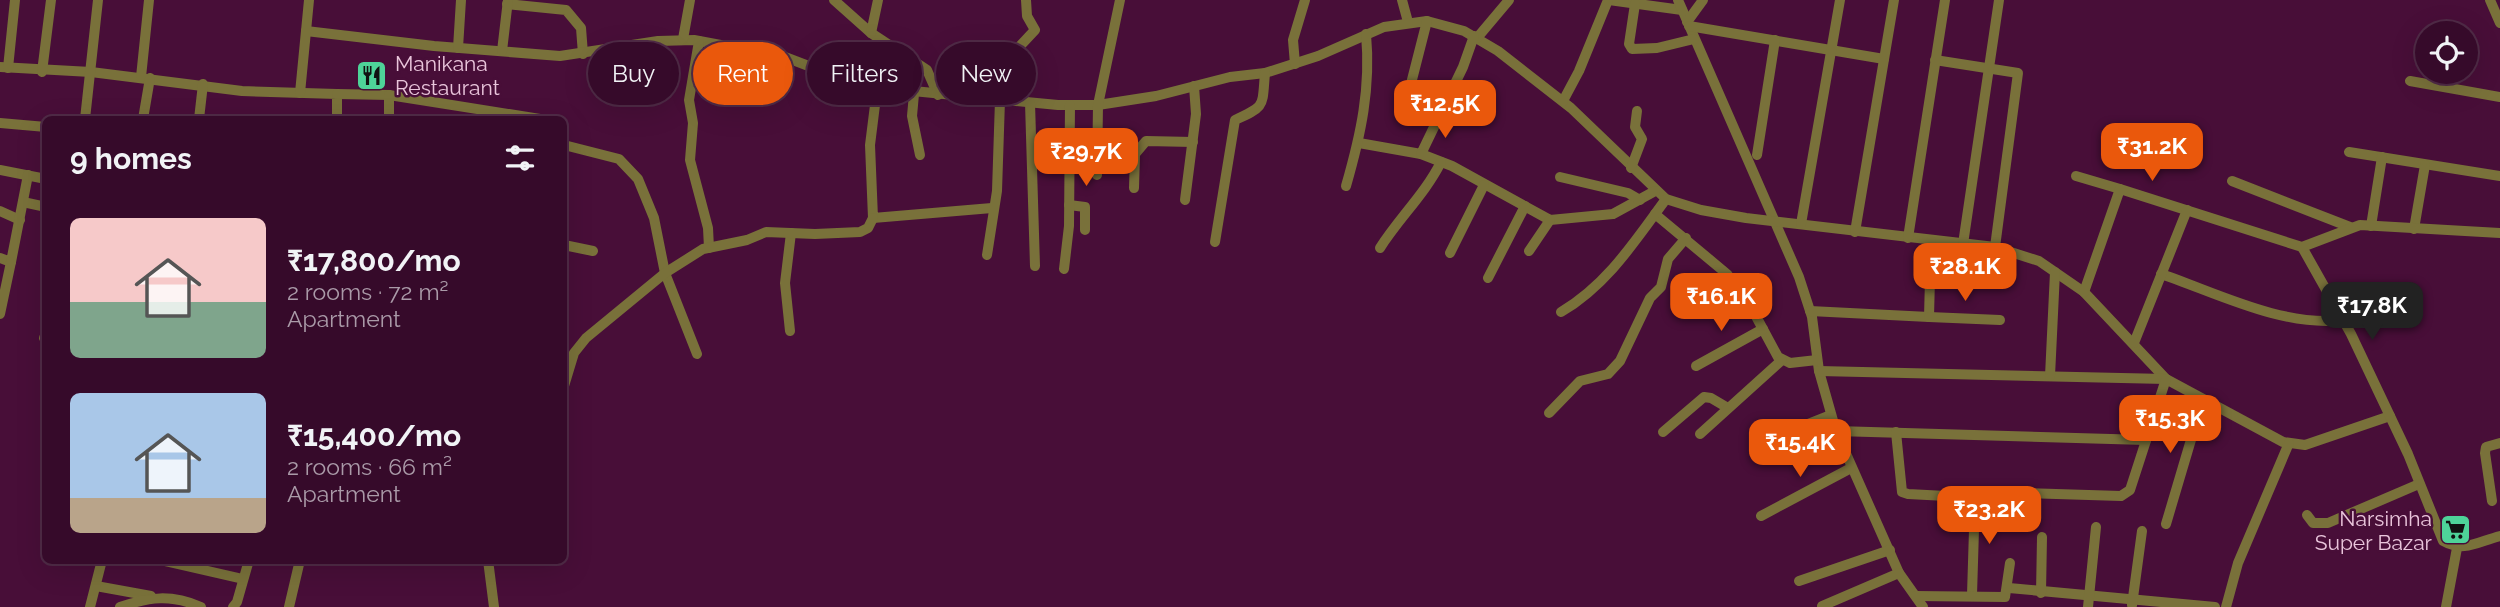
<!DOCTYPE html>
<meta charset="utf-8">
<style>
:root{--surface:#360a2a;--page:#411836;--text:#f1f3f6;--muted:#aa9aa8;--line:#502b47;--accent:#ea580c}
body{margin:0;font-family:Raleway,sans-serif;background:var(--page);color:var(--text);height:100vh;display:flex;flex-direction:column;font-size:26px;white-space:nowrap}
*{box-sizing:border-box;margin:0}
p{font-size:23px;color:var(--muted)}
.icon{flex:none;width:38px;height:38px;fill:none;stroke:currentColor;stroke-width:2;stroke-linecap:round;stroke-linejoin:round}
.map{position:relative;flex:1;overflow:hidden}
.sheet{position:absolute;left:42px;top:116px;width:525px;height:448px;display:flex;flex-direction:column;background:var(--surface);border-radius:10px;box-shadow:0 7px 28px #0002,0 0 0 2px var(--line)}
.sheet>*{flex:none}
.top-card{position:absolute;left:588px;top:42px;width:665px;height:63px;display:flex;gap:14px}
.buttons{position:absolute;left:2415px;top:21px;display:grid;gap:14px}
.buttons a{display:grid;place-items:center;width:63px;height:63px;border-radius:50%;background:var(--surface);box-shadow:0 7px 28px #0002,0 0 0 2px var(--line);font-size:35px}
.price{position:absolute;translate:-50% -60px;padding:0 16px;border-radius:14px;background:var(--accent);color:#fff;font-size:23px;line-height:46px;filter:drop-shadow(0 2px 4px #0008)}
.price::after{content:'';position:absolute;left:50%;top:42px;width:21px;height:16px;margin-left:-10px;background:inherit;clip-path:polygon(0 0,100% 0,50% 100%)}
.price.on{background:#222;color:#fff}
ul{padding:0;list-style:none}
li{display:flex;align-items:center;gap:21px;height:175px;padding:0 28px}
li span{display:grid;place-items:center;flex:none;width:196px;height:140px;border-radius:10px;color:#555}
li>.icon{margin-inline-start:auto}
span .icon{width:84px;height:84px;fill:#fffc;stroke-width:1}
li b{font-size:30px}
h2{display:flex;justify-content:space-between;align-items:center;height:84px;padding:0 28px;font-size:30px}
.tag{padding:0 24px;border-radius:32px;background:var(--surface);box-shadow:0 7px 28px #0002,0 0 0 2px var(--line);font-size:24px;line-height:63px}
.tag.on{background:var(--accent);color:#fff}
.map>svg:first-child{display:block}
.lines{fill:none;stroke-linecap:round;stroke-linejoin:round}
.minor{stroke:#79713a;stroke-width:10}
.labels{text-anchor:middle;dominant-baseline:central;stroke-width:5;stroke-linejoin:round;paint-order:stroke}
.poi-label{font-size:21px;fill:#e9c5db;stroke:#480e38;text-anchor:start}
</style>
<div class="map">
<svg width="2500" height="607" viewBox="0 0 2500 607">
<rect width="100%" height="100%" fill="#480e38"/>
<g class="lines">
<g class="minor">
<polyline points="834,0 871,33 927,70 938,95"/>
<polyline points="1402,0 1408,22"/>
<polyline points="1609,0 1682,10"/>
<polyline points="1678,0 1799,277 1812,317 1819,371 1836,431 1899,573 1923,607"/>
<polyline points="2490,0 2500,23"/>
<polyline points="507,4 566,10 581,28 583,54"/>
<polyline points="1635,4 1629,44 1632,49 1657,48 1694,39"/>
<polyline points="1687,22 1703,0"/>
<polyline points="1689,26 1884,59"/>
<polyline points="306,31 434,46 560,56 658,41 694,40 785,57 861,86 1058,105 1098,105 1156,96 1230,77 1265,73 1318,56 1384,27 1427,21 1464,31 1498,51 1571,108 1666,199 1701,210 1746,218 1995,247 2039,261 2084,292 2166,379 2283,442 2305,445 2390,416"/>
<polyline points="871,33 878,0"/>
<polyline points="1477,38 1509,0"/>
<polyline points="683,39 690,0"/>
<polyline points="699,41 689,100 693,123 690,160 708,228 709,248"/>
<polyline points="458,48 461,0"/>
<polyline points="502,51 508,0"/>
<polyline points="1935,60 2018,73 1995,247"/>
<polyline points="1295,64 1293,40 1305,0"/>
<polyline points="0,67 91,72 242,91 337,94 337,119"/>
<polyline points="8,68 15,0"/>
<polyline points="42,72 51,0"/>
<polyline points="141,77 149,0"/>
<polyline points="2410,81 2500,97"/>
<polyline points="877,89 870,145 873,218 992,208"/>
<polyline points="300,93 309,0"/>
<polyline points="337,94 389,95 540,119"/>
<polyline points="914,94 912,116 920,155"/>
<polyline points="1003,101 1020,46 1035,30 1027,16 1026,0"/>
<polyline points="1563,101 1579,71 1608,0"/>
<polyline points="1030,103 1035,266"/>
<polyline points="1404,111 1427,21"/>
<polyline points="85,119 98,0"/>
<polyline points="143,119 150,78"/>
<polyline points="199,119 203,84"/>
<polyline points="389,119 389,95"/>
<polyline points="0,123 46,127"/>
<polyline points="1359,143 1421,154 1463,67 1474,36"/>
<polyline points="564,145 619,159 638,179 654,218 665,273 697,354"/>
<polyline points="2349,152 2500,176"/>
<polyline points="1421,154 1452,166 1550,220 1613,214 1655,191"/>
<polyline points="1757,155 1775,40"/>
<polyline points="1631,168 1642,139 1635,127 1637,111"/>
<polyline points="0,170 46,179"/>
<polyline points="1097,175 1098,105 1120,0"/>
<polyline points="2076,176 2120,189"/>
<polyline points="1560,177 1628,193 1640,200"/>
<polyline points="2232,181 2350,227"/>
<path d="M 1346,186 C 1361,134 1371,88 1366,34"/>
<polyline points="1134,188 1135,154 1146,141 1193,142"/>
<polyline points="1185,200 1196,114 1194,86"/>
<polyline points="23,202 46,207"/>
<polyline points="1069,205 1085,207 1085,230"/>
<polyline points="0,211 20,220"/>
<polyline points="1655,214 1727,274 1751,307 1778,357 1790,363 1817,360"/>
<polyline points="1801,224 1840,0"/>
<polyline points="2371,226 2382,157"/>
<polyline points="2414,229 2425,165"/>
<polyline points="1855,232 1894,0"/>
<polyline points="1908,238 1945,0"/>
<path d="M 1215,242 L 1235,120 C 1266,106 1262,107 1265,73"/>
<polyline points="1963,244 1999,0"/>
<polyline points="564,245 593,251"/>
<path d="M 2302,247 L 2351,334 L 2408,454 L 2443,541 C 2464,553 2479,541 2500,536"/>
<path d="M 1380,248 C 1399,218 1425,194 1441,162"/>
<polyline points="1529,251 1550,220"/>
<polyline points="1450,253 1484,185"/>
<polyline points="987,255 997,191 1000,100"/>
<polyline points="0,258 11,262 28,175"/>
<polyline points="1064,269 1069,226 1070,105"/>
<path d="M 2161,274 C 2217,293 2282,327 2342,320"/>
<polyline points="1488,278 1525,206"/>
<polyline points="2084,292 2120,189 2302,247 2360,225 2500,233"/>
<polyline points="1810,311 1929,317 1931,241"/>
<path d="M 1561,312 C 1607,285 1635,241 1666,199"/>
<polyline points="0,314 11,262"/>
<polyline points="1929,317 2000,320"/>
<polyline points="790,331 785,283 791,233"/>
<polyline points="44,338 46,333"/>
<polyline points="2134,343 2187,210"/>
<polyline points="1696,366 1763,329"/>
<polyline points="1819,371 2166,379"/>
<polyline points="2050,376 2055,272"/>
<polyline points="564,386 574,353 586,338 665,273 703,249 747,240 766,232 815,234 860,232 868,228 873,218"/>
<polyline points="1549,413 1580,381 1608,374 1620,361 1650,298 1661,287 1668,259 1686,238"/>
<polyline points="1836,431 2146,440"/>
<polyline points="1663,432 1704,397 1711,398 1728,408"/>
<polyline points="1896,432 1902,492 1908,494 1965,497 1992,492 2121,496 2130,490 2166,379"/>
<polyline points="1700,434 1782,360"/>
<polyline points="1783,434 1831,415"/>
<polyline points="2492,501 2485,453 2486,447 2500,443"/>
<polyline points="2307,515 2313,523 2328,523 2419,484"/>
<polyline points="1761,516 1851,468"/>
<polyline points="2166,524 2193,433 2212,402"/>
<polyline points="160,560 243,579"/>
<polyline points="488,560 494,607"/>
<polyline points="1799,581 1890,550"/>
<polyline points="96,586 151,596"/>
<polyline points="2009,588 2215,607"/>
<polyline points="2041,593 2042,537"/>
<polyline points="1972,595 1975,497"/>
<polyline points="1916,596 2005,597 2010,563"/>
<polyline points="2132,605 2142,531"/>
<polyline points="1822,606 1899,573"/>
<polyline points="90,607 102,560"/>
<path d="M 120,607 C 149,597 171,594 201,607"/>
<polyline points="233,607 237,602 249,560"/>
<polyline points="289,607 300,560"/>
<polyline points="2088,607 2096,527"/>
<polyline points="2226,607 2238,563 2289,443"/>
<polyline points="2446,607 2457,548"/>
</g>
</g>
<defs>
<symbol id="restaurant-square" viewBox="-11 -11 22 22"><rect x="-9" y="-9" width="18" height="18" rx="4" fill="#4ed399" stroke="#480e38"/><path d="M-5-6h1v4h1v-4h1v4h1v-4h1v5L-1.5 .5V6h-2V.5L-5-1ZM5-6V6H3V1.5H1.5Q1.5-4 5-6Z" fill="#111"/></symbol>
<symbol id="supermarket-square" viewBox="-11 -11 22 22"><rect x="-9" y="-9" width="18" height="18" rx="4" fill="#4ed399" stroke="#480e38"/><path d="M-6-5.5h2.5l.6 2H6L4.5 2H-2.5L-4.4-4H-6ZM-1.5 3.2a1.3 1.3 0 1 0 .1 0ZM3 3.2a1.3 1.3 0 1 0 .1 0Z" fill="#111"/></symbol>
</defs>
<g fill-rule="evenodd">
<use href="#restaurant-square" x="354" y="58" width="35" height="35"/>
<use href="#supermarket-square" x="2438" y="512" width="35" height="35"/>
</g>
<g class="labels">
<g class="poi-label">
<text x="395" y="63">Manikana<tspan x="395" dy="24">Restaurant</tspan></text>
<text x="2432" y="518" text-anchor="end">Narsimha<tspan x="2432" dy="24">Super Bazar</tspan></text>
</g>
</g>
</svg>
<div class="buttons">
<a><svg class="icon" aria-label="locate" viewBox="0 0 24 24"><circle cx="12" cy="12" r="6"/><path d="M12 2v4M12 18v4M2 12h4M18 12h4"/></svg></a>
</div>
<b class="price" style="left:1445px;top:140px">₹12.5K</b>
<b class="price" style="left:2152px;top:183px">₹31.2K</b>
<b class="price" style="left:1086px;top:188px">₹29.7K</b>
<b class="price" style="left:1965px;top:303px">₹28.1K</b>
<b class="price" style="left:1721px;top:333px">₹16.1K</b>
<b class="price on" style="left:2372px;top:342px">₹17.8K</b>
<b class="price" style="left:2170px;top:455px">₹15.3K</b>
<b class="price" style="left:1800px;top:479px">₹15.4K</b>
<b class="price" style="left:1989px;top:546px">₹23.2K</b>
<div class="top-card">
<a class="tag">Buy</a>
<a class="tag on">Rent</a>
<a class="tag">Filters</a>
<a class="tag">New</a>
</div>
<section class="sheet">
<h2>9 homes<svg class="icon" aria-label="filters" viewBox="0 0 24 24"><path d="M4 7h16M4 17h16"/><circle cx="9" cy="7" r="2"/><circle cx="15" cy="17" r="2"/></svg></h2>
<ul>
<li><span style="background:linear-gradient(#f6c9c9 60%,#7fa58c 0)"><svg class="icon" aria-label="home" viewBox="0 0 24 24"><path d="M3 11l9-7 9 7M6 9v11h12V9"/></svg></span><div><b>₹17,800/mo</b><p>2 rooms · 72 m²</p><p>Apartment</p></div></li>
<li><span style="background:linear-gradient(#a9c7e8 75%,#b9a48a 0)"><svg class="icon" aria-label="home" viewBox="0 0 24 24"><path d="M3 11l9-7 9 7M6 9v11h12V9"/></svg></span><div><b>₹15,400/mo</b><p>2 rooms · 66 m²</p><p>Apartment</p></div></li>
</ul>
</section>
</div>
